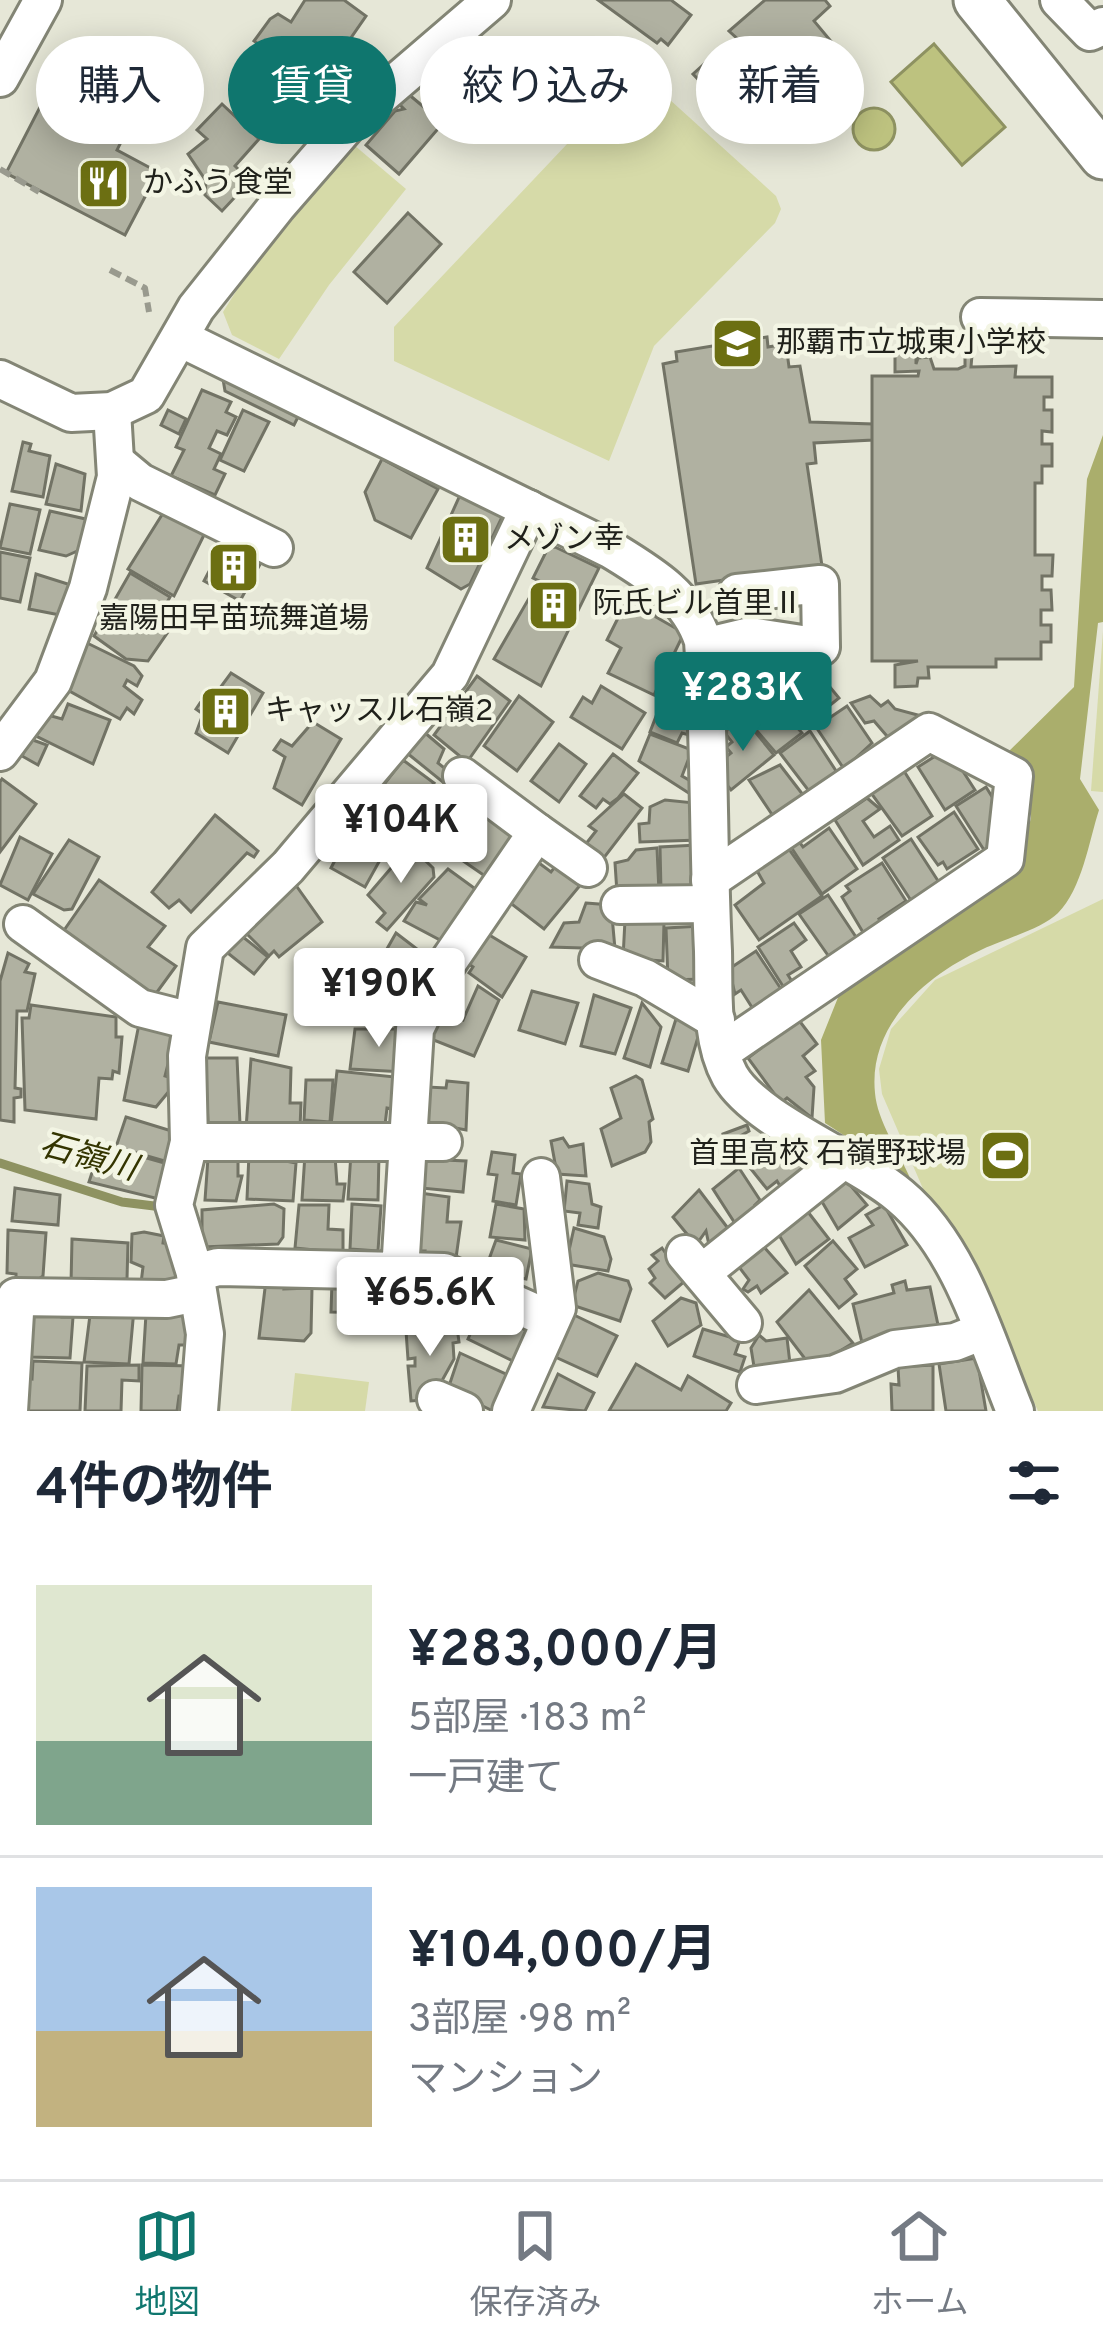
<!DOCTYPE html>
<html lang="ja">
<meta charset="utf-8">
<style>
:root{--surface:#fff;--page:#f6f6f7;--text:#1f2937;--muted:#747a83;--line:#e0e1e3;--accent:#0f766e}
body{margin:0;font-family:Overpass,"Noto Sans JP",sans-serif;background:var(--page);color:var(--text);height:100vh;display:flex;flex-direction:column;font-size:45px;white-space:nowrap}
*{box-sizing:border-box;margin:0}
p{font-size:39px;color:var(--muted)}
.icon{flex:none;width:66px;height:66px;fill:none;stroke:currentColor;stroke-width:2;stroke-linecap:round;stroke-linejoin:round}
.map{position:relative;height:1411px;overflow:hidden}
.drawer{display:flex;flex-direction:column;background:var(--surface);flex:1}
.drawer>*{flex:none}
.top-card{position:absolute;left:36px;top:36px;width:1032px;height:108px;display:flex;gap:24px}
.price{position:absolute;translate:-50% -102px;padding:0 27px;border-radius:12px;background:#fff;color:#222;font-size:39px;line-height:78px;filter:drop-shadow(0 3px 6px #0008)}
.price::after{content:'';position:absolute;left:50%;top:72px;width:36px;height:27px;margin-left:-18px;background:inherit;clip-path:polygon(0 0,100% 0,50% 100%)}
.price.current{background:var(--accent);color:#fff}
ul{padding:0;list-style:none}
li{display:flex;align-items:center;gap:36px;height:300px;padding:0 36px}
li+li{border-top:3px solid var(--line)}
li span{display:grid;place-items:center;flex:none;width:336px;height:240px;border-radius:0px;color:#555}
li>.icon{margin-inline-start:auto}
span .icon{width:144px;height:144px;fill:#fffc;stroke-width:1}
li b{font-size:51px}
h2{display:flex;justify-content:space-between;align-items:center;height:144px;padding:0 36px;font-size:51px}
.pill{padding:0 42px;border-radius:54px;background:var(--surface);box-shadow:0 6px 30px #0003;font-size:42px;line-height:108px}
.pill.current{background:var(--accent);color:#fff}
.dock{display:flex;justify-content:space-around;align-items:center;height:168px;border-top:3px solid var(--line);background:var(--surface);font-size:33px;color:var(--muted)}
.dock a{display:grid;justify-items:center;gap:6px}
.dock .current{color:var(--accent)}
.map>svg:first-child{display:block}
.green{fill:#d6daa8}
.forest{fill:#aaae6c}
.water{fill:#bdc27f;stroke:#8e9261;stroke-width:3}
.lines{fill:none;stroke-linecap:round;stroke-linejoin:round}
.stream{stroke:#8e9261;stroke-width:9}
.building{fill:#b0b1a1;stroke:#727365;stroke-width:3}
.minor-casing{stroke:#838575;stroke-width:42}
.major-casing{stroke:#838575;stroke-width:51}
.path{stroke:#999a8e;stroke-width:6;stroke-dasharray:12 6;stroke-linecap:butt}
.minor{stroke:#fff;stroke-width:36}
.major{stroke:#fff;stroke-width:45}
.labels{text-anchor:middle;dominant-baseline:central;stroke-width:9;stroke-linejoin:round;paint-order:stroke}
.poi-label{font-size:30px;fill:#20211b;stroke:#f3f5e4;text-anchor:start}
.water-label{font-size:33px;font-style:italic;fill:#343500;stroke:#f3f5e4}
</style>
<div class="map">
<svg width="1103" height="1411" viewBox="0 0 1103 1411">
<rect width="100%" height="100%" fill="#e6e7d7"/>
<g class="green">
<polygon points="637,70 776,196 781,209 775,223 654,346 609,461 394,361 394,327"/>
<polygon points="354,145 406,189 329,285 279,359 232,335 223,312 250,269"/>
<polygon points="1103,631 1103,792 1091,791"/>
<polygon points="1103,899 1103,1411 1038,1411 965,1247 924,1191 882,1094 879,1069 891,1029 935,980"/>
<polygon points="295,1373 369,1382 365,1411 291,1411"/>
</g>
<path class="forest" d="M 1103,435 L 1103,622 L 1098,623 L 1080,779 L 1099,810 C 1089,841 1082,889 1058,913 C 1042,929 1004,939 983,949 C 927,975 868,1024 875,1093 C 877,1120 899,1152 910,1178 L 825,1123 L 821,1040 L 841,990 L 1021,857 L 1031,818 L 1031,790 L 1006,754 L 1074,687 L 1087,479 Z"/>
<g class="water">
<polygon points="934,44 1005,127 962,165 891,82"/>
<circle cx="874" cy="129" r="21"/>
</g>
<g class="lines">
<polyline class="stream" points="0,1163 122,1202 162,1207"/>
</g>
<g class="building">
<polygon points="305,0 344,0 366,16 296,117 243,82 265,49 254,41 270,19 278,14 291,22"/>
<polygon points="598,0 671,0 691,15 668,45 661,39 657,43"/>
<polygon points="825,0 830,6 814,21 849,63 819,94 780,58 775,75 793,92 760,132 755,125 750,132 727,109 715,109 717,99 693,74 725,45 742,62 753,53 729,31 765,0"/>
<polygon points="56,76 134,116 117,150 158,172 125,235 6,173"/>
<polygon points="407,93 443,123 399,174 366,145 395,111 404,109 398,103"/>
<polygon points="222,104 259,139 235,166 250,181 222,211 205,195 206,181 188,154 207,139 197,130"/>
<polygon points="408,213 441,244 387,303 354,272"/>
<polygon points="767,337 768,347 786,344 789,367 800,366 810,422 873,424 873,440 814,443 816,463 807,464 822,566 696,584 663,364 677,361 676,352"/>
<polygon points="916,349 916,364 918,358 930,357 934,369 958,369 965,366 965,355 972,355 971,367 1016,366 1015,377 1052,377 1052,397 1044,397 1044,410 1052,410 1052,432 1042,431 1042,444 1052,444 1052,466 1042,466 1042,483 1035,483 1035,555 1053,555 1052,576 1042,576 1042,590 1051,590 1052,610 1041,610 1041,625 1051,625 1051,642 1041,642 1041,659 996,659 996,667 928,667 929,678 918,678 917,686 895,687 895,665 918,661 872,661 872,376 918,376 919,371 895,372 895,350"/>
<polygon points="223,379 302,409 294,425 225,391"/>
<polygon points="202,390 231,402 226,412 236,417 227,435 217,431 209,448 221,454 214,469 225,474 215,495 171,476 184,450 176,447"/>
<polygon points="168,410 186,419 179,434 161,425"/>
<polygon points="243,410 269,422 244,471 220,460"/>
<polygon points="23,442 31,444 29,451 50,456 43,497 12,491"/>
<polygon points="382,459 438,489 411,538 375,520 365,492"/>
<polygon points="56,464 85,474 81,511 46,504"/>
<polygon points="461,493 504,513 470,584 461,589 427,568"/>
<polygon points="10,504 40,510 30,554 0,548"/>
<polygon points="165,510 204,535 174,596 128,569"/>
<polygon points="50,511 90,520 84,548 66,556 39,550"/>
<polygon points="228,535 265,555 240,601 204,581"/>
<polygon points="555,547 599,568 541,686 494,659 539,581 533,578 548,548"/>
<polygon points="0,552 30,558 20,602 0,598"/>
<polygon points="130,573 170,597 156,622 170,629 148,661 126,659 94,636"/>
<polygon points="36,574 71,585 65,616 29,609"/>
<polygon points="633,588 658,607 656,617 684,633 654,695 608,673 621,648 607,640"/>
<polygon points="83,641 134,666 142,676 137,686 127,680 124,686 142,700 134,714 127,708 120,719 64,688"/>
<polygon points="782,668 798,672 806,681 811,678 824,692 830,687 839,698 808,723 770,678"/>
<polygon points="231,673 263,693 228,753 196,733 203,714 196,709 200,703 206,707"/>
<polygon points="477,676 510,701 467,762 434,735"/>
<polygon points="670,680 695,689 691,730 689,735 682,733 677,743 650,732"/>
<polygon points="757,681 802,733 776,753 738,709 758,692"/>
<polygon points="601,686 645,713 622,749 571,717 583,697 592,703"/>
<polygon points="519,696 553,722 517,771 484,746"/>
<polygon points="870,696 881,706 888,701 895,709 925,717 892,742 874,721 865,723 851,703"/>
<polygon points="68,704 110,720 93,764 36,736 48,715 62,719"/>
<polygon points="847,706 872,743 844,769 816,727"/>
<polygon points="743,717 774,755 731,790 723,780 721,761 731,753 726,747 732,742 724,732"/>
<polygon points="313,722 341,739 302,805 274,788 285,757 274,750 281,740 292,746"/>
<polygon points="810,731 842,780 815,799 780,753"/>
<polygon points="424,732 444,749 438,763 452,774 444,783 407,753"/>
<polygon points="650,734 692,750 682,776 696,784 698,799 639,761"/>
<polygon points="30,739 47,745 38,765 22,756"/>
<polygon points="559,744 586,764 559,802 531,781"/>
<polygon points="948,748 975,790 945,810 918,767"/>
<polygon points="613,754 638,773 618,798 610,804 603,799 596,808 580,796"/>
<polygon points="403,760 434,783 429,789 434,792 403,838 364,810"/>
<polygon points="780,765 810,804 775,819 749,780"/>
<polygon points="904,771 932,816 902,836 871,793"/>
<polygon points="2,779 36,804 0,852 0,782"/>
<polygon points="986,787 1007,821 1006,835 984,850 956,806"/>
<polygon points="624,794 642,808 603,859 585,845 596,831 589,826"/>
<polygon points="867,798 880,809 863,821 874,837 890,826 899,840 863,865 835,820"/>
<polygon points="665,800 695,803 699,840 640,842 639,824 649,823 650,807"/>
<polygon points="353,806 395,833 365,887 331,868 346,839 335,831"/>
<polygon points="492,807 523,836 485,876 453,854"/>
<polygon points="954,812 978,849 947,869 943,862 938,865 918,837"/>
<polygon points="215,815 258,851 254,857 247,853 191,912 179,900 169,908 152,892"/>
<polygon points="829,828 857,869 822,894 787,841 795,836 803,847"/>
<polygon points="20,837 52,854 28,900 0,885"/>
<polygon points="911,839 942,887 914,905 883,858"/>
<polygon points="69,840 99,857 72,909 64,910 33,894"/>
<polygon points="697,845 702,890 661,891 660,847"/>
<polygon points="786,845 822,896 759,940 735,905 764,883 756,869"/>
<polygon points="410,846 433,868 434,877 387,930 377,922 385,913 368,895"/>
<polygon points="657,848 659,892 617,893 615,863 628,860 636,850"/>
<polygon points="562,858 587,877 544,929 509,902 535,860 551,872"/>
<polygon points="882,863 906,901 879,919 884,926 867,939 842,897 850,891 846,886"/>
<polygon points="448,869 481,893 442,941 404,921 416,902 427,905 419,899"/>
<polygon points="99,880 165,926 148,947 176,966 152,999 60,936"/>
<polygon points="295,884 322,922 279,957 274,951 269,956 242,929"/>
<polygon points="828,895 860,943 832,961 799,914"/>
<polygon points="586,903 611,905 615,949 551,947 564,923 579,922"/>
<polygon points="625,920 664,922 663,961 623,958"/>
<polygon points="794,923 806,940 791,951 801,967 788,975 796,988 788,994 758,947"/>
<polygon points="702,926 704,979 668,980 666,928"/>
<polygon points="238,933 268,957 254,974 224,950"/>
<polygon points="396,933 434,962 407,1002 399,998 395,1003 363,991"/>
<polygon points="486,933 526,957 502,997 469,973 473,967 466,962"/>
<polygon points="756,951 783,992 755,1012 741,990 735,994 729,969"/>
<polygon points="8,953 29,964 25,972 35,974 27,1011 17,1011 15,1088 21,1089 21,1097 14,1098 14,1122 0,1120 0,981"/>
<polygon points="478,986 499,1000 474,1056 431,1039 444,1012 463,1020"/>
<polygon points="532,991 578,1003 565,1044 519,1030"/>
<polygon points="594,995 631,1008 615,1054 581,1046"/>
<polygon points="218,1002 286,1015 278,1056 209,1042"/>
<polygon points="642,1003 661,1027 650,1067 624,1058"/>
<polygon points="31,1005 116,1017 116,1037 122,1037 119,1073 113,1071 112,1079 99,1078 96,1119 25,1110 22,1018 29,1018"/>
<polygon points="676,1019 701,1027 688,1071 662,1063"/>
<polygon points="798,1019 817,1044 803,1056 815,1071 806,1077 814,1087 812,1118 787,1098 781,1103 748,1058"/>
<polygon points="139,1024 176,1033 176,1062 169,1060 165,1076 172,1078 170,1090 156,1107 124,1100"/>
<polygon points="355,1029 405,1029 404,1072 350,1069"/>
<polygon points="205,1058 237,1058 240,1124 208,1124"/>
<polygon points="251,1059 291,1068 290,1103 301,1103 300,1128 246,1129"/>
<polygon points="337,1071 395,1077 393,1109 387,1108 385,1125 331,1125"/>
<polygon points="636,1076 642,1080 653,1119 649,1122 651,1142 645,1152 612,1166 601,1129 621,1118 611,1088"/>
<polygon points="306,1080 333,1080 330,1122 304,1120"/>
<polygon points="447,1081 468,1083 466,1130 424,1122 428,1087 446,1088"/>
<polygon points="126,1117 175,1132 168,1162 116,1147"/>
<polygon points="747,1125 749,1131 726,1144 723,1134"/>
<polygon points="563,1138 569,1147 583,1144 586,1176 557,1174 551,1141"/>
<polygon points="780,1140 800,1154 806,1167 783,1191 777,1181 767,1189 751,1169"/>
<polygon points="115,1149 168,1164 159,1199 89,1182 97,1157 111,1160"/>
<polygon points="492,1152 515,1155 513,1173 521,1174 516,1205 493,1201 497,1175 488,1174"/>
<polygon points="351,1153 379,1154 378,1200 348,1199"/>
<polygon points="249,1154 296,1163 293,1201 247,1199"/>
<polygon points="305,1154 335,1156 337,1184 345,1184 343,1201 302,1200"/>
<polygon points="208,1158 238,1159 238,1176 242,1176 236,1201 205,1200"/>
<polygon points="422,1159 466,1161 463,1192 421,1188"/>
<polygon points="739,1168 760,1200 755,1205 760,1210 738,1228 713,1189"/>
<polygon points="845,1179 867,1205 838,1229 821,1200"/>
<polygon points="567,1181 589,1184 592,1204 601,1207 598,1228 578,1225 580,1213 564,1211"/>
<polygon points="15,1188 60,1195 58,1225 12,1221"/>
<polygon points="699,1190 730,1231 709,1245 706,1231 696,1245 673,1217"/>
<polygon points="420,1193 449,1197 447,1222 461,1222 456,1258 424,1259 425,1251 417,1251"/>
<polygon points="274,1204 284,1209 283,1237 278,1244 202,1247 202,1210"/>
<polygon points="352,1204 381,1206 378,1251 350,1249"/>
<polygon points="496,1204 524,1209 525,1240 490,1237"/>
<polygon points="299,1205 329,1205 328,1229 343,1230 343,1253 295,1248"/>
<polygon points="884,1205 907,1245 865,1267 849,1238 873,1225 866,1215"/>
<polygon points="808,1212 829,1239 796,1264 779,1235"/>
<polygon points="574,1228 604,1237 611,1259 608,1271 566,1264"/>
<polygon points="8,1230 46,1233 43,1276 33,1283 16,1281 16,1274 7,1273"/>
<polygon points="144,1232 164,1236 163,1243 175,1245 178,1283 141,1283 143,1267 131,1262 132,1234"/>
<polygon points="72,1239 128,1243 127,1279 71,1284"/>
<polygon points="496,1240 532,1249 526,1279 495,1273 488,1262"/>
<polygon points="833,1241 857,1269 845,1279 856,1294 839,1308 805,1266"/>
<polygon points="764,1247 787,1273 761,1293 757,1286 748,1292 743,1289 749,1280 739,1267"/>
<polygon points="662,1248 685,1281 665,1298 650,1283 655,1278 649,1269 658,1261 652,1255"/>
<polygon points="598,1273 628,1281 631,1289 620,1321 572,1305 578,1281"/>
<polygon points="266,1280 285,1282 284,1289 312,1288 311,1333 304,1341 259,1338"/>
<polygon points="443,1280 439,1313 399,1312 399,1283"/>
<polygon points="445,1280 482,1305 471,1326 443,1324"/>
<polygon points="332,1281 378,1282 377,1313 331,1312"/>
<polygon points="905,1281 907,1290 930,1287 938,1325 863,1347 853,1304 894,1293 892,1285"/>
<polygon points="809,1290 853,1343 812,1368 777,1322"/>
<polygon points="681,1298 696,1303 701,1325 668,1346 653,1321"/>
<polygon points="63,1305 62,1317 73,1317 70,1358 29,1357 33,1308"/>
<polygon points="482,1308 536,1335 521,1365 468,1339"/>
<polygon points="134,1309 129,1364 84,1362 90,1315"/>
<polygon points="190,1312 193,1345 179,1345 176,1364 143,1363 146,1314"/>
<polygon points="570,1313 617,1336 597,1376 551,1355"/>
<polygon points="457,1327 459,1342 453,1343 454,1359 439,1386 423,1400 411,1401 408,1366 415,1366 415,1358 408,1359 406,1331"/>
<polygon points="703,1329 740,1340 735,1354 745,1357 740,1372 694,1356"/>
<polygon points="759,1335 766,1341 787,1338 791,1372 755,1373 751,1348"/>
<polygon points="460,1353 510,1376 493,1411 448,1389"/>
<polygon points="977,1358 986,1411 946,1411 939,1364"/>
<polygon points="33,1361 82,1363 80,1411 28,1411 23,1404 25,1378 32,1379"/>
<polygon points="636,1364 681,1390 688,1376 731,1403 726,1411 609,1411"/>
<polygon points="139,1365 139,1381 122,1380 121,1411 85,1411 87,1366"/>
<polygon points="142,1365 194,1366 192,1397 179,1396 177,1411 141,1411"/>
<polygon points="933,1365 933,1411 892,1411 891,1384 899,1385 898,1367"/>
<polygon points="558,1374 594,1393 585,1411 543,1407"/>
</g>
<g class="lines">
<defs>
<g id="minor">
<polyline points="1059,0 1090,32 1103,26"/>
<polyline points="0,78 43,0"/>
<polyline points="980,317 1103,319"/>
<path d="M 180,338 L 610,549 C 649,573 688,595 703,641 C 710,744 708,848 713,951 C 714,991 710,1040 730,1076 C 756,1121 855,1158 900,1196 C 961,1247 986,1340 1015,1411"/>
<polyline points="0,379 71,413 112,411 146,395 196,308 277,206 350,122 492,0"/>
<polyline points="116,462 140,482 274,548"/>
<polyline points="704,647 750,636 821,647 820,584 737,593"/>
<polyline points="0,752 53,681 88,588 116,477 112,411"/>
<polyline points="537,832 588,868"/>
<polyline points="710,880 929,732 1014,776 1005,859 721,1052"/>
<polyline points="620,905 710,904"/>
<polyline points="23,924 140,1008 191,1021"/>
<polyline points="598,960 645,978 716,1020"/>
<polyline points="189,1142 443,1142"/>
<polyline points="685,1254 743,1323"/>
<polyline points="400,1271 444,1272 551,1320"/>
<polyline points="703,1272 847,1157"/>
<polyline points="195,1273 218,1267 400,1271 415,1029 446,965 537,832 462,776"/>
<polyline points="756,1385 835,1374 895,1349 955,1342 983,1331"/>
<polyline points="436,1399 464,1411"/>
<polyline points="9,1411 16,1297 167,1299 196,1293"/>
<polyline points="199,1411 205,1334 195,1273 174,1205 189,1142 187,1056 205,948 288,867 450,675 529,509"/>
<polyline points="511,1411 557,1308 541,1177"/>
</g>
<polyline id="major" points="977,0 1103,156"/>
</defs>
<use href="#minor" class="minor-casing"/>
<use href="#major" class="major-casing"/>
<g class="path">
<polyline points="0,169 39,192"/>
<polyline points="110,270 145,288 149,312"/>
</g>
<use href="#minor" class="minor"/>
<use href="#major" class="major"/>
</g>
<defs>
<symbol id="restaurant-square" viewBox="-11 -11 22 22"><rect x="-9" y="-9" width="18" height="18" rx="4" fill="#6c6f12" stroke="#f3f5e4"/><path d="M-5-6h1v4h1v-4h1v4h1v-4h1v5L-1.5 .5V6h-2V.5L-5-1ZM5-6V6H3V1.5H1.5Q1.5-4 5-6Z" fill="#fff"/></symbol>
<symbol id="school-square" viewBox="-11 -11 22 22"><rect x="-9" y="-9" width="18" height="18" rx="4" fill="#6c6f12" stroke="#f3f5e4"/><path d="M0-5L7-2L0 1L-7-2ZM-4 1L0 2.5L4 1V4Q0 6-4 4Z" fill="#fff"/></symbol>
<symbol id="building-square" viewBox="-11 -11 22 22"><rect x="-9" y="-9" width="18" height="18" rx="4" fill="#6c6f12" stroke="#f3f5e4"/><path d="M-4-6H4V6H1V3H-1V6H-4ZM-2.5-4.3h1.7v1.8h-1.7ZM.8-4.3h1.7v1.8H.8ZM-2.5-1h1.7V.8h-1.7ZM.8-1h1.7V.8H.8Z" fill="#fff"/></symbol>
<symbol id="stadium-square" viewBox="-11 -11 22 22"><rect x="-9" y="-9" width="18" height="18" rx="4" fill="#6c6f12" stroke="#f3f5e4"/><path d="M0-5a6.5 5 0 1 0 0 10a6.5 5 0 1 0 0-10ZM-3.5-1.8h7v3.6h-7Z" fill="#fff"/></symbol>
</defs>
<g fill-rule="evenodd">
<use href="#restaurant-square" x="74" y="154" width="59" height="59"/>
<use href="#school-square" x="708" y="314" width="59" height="59"/>
<use href="#building-square" x="436" y="510" width="59" height="59"/>
<use href="#building-square" x="204" y="538" width="59" height="59"/>
<use href="#building-square" x="524" y="576" width="59" height="59"/>
<use href="#building-square" x="196" y="682" width="59" height="59"/>
<use href="#stadium-square" x="976" y="1126" width="59" height="59"/>
</g>
<g class="labels">
<g class="poi-label">
<text x="143" y="184">かふう食堂</text>
<text x="776" y="344">那覇市立城東小学校</text>
<text x="504" y="540">メゾン幸</text>
<text x="593" y="605">阮氏ビル首里Ⅱ</text>
<text x="234" y="620" text-anchor="middle">嘉陽田早苗琉舞道場</text>
<text x="265" y="712">キャッスル石嶺2</text>
<text x="966" y="1155" text-anchor="end">首里高校 石嶺野球場</text>
</g>
<g class="water-label">
<text transform="translate(88 1159) rotate(15)">石嶺川</text>
</g>
</g>
</svg>
<b class="price current" style="left:743px;top:754px">¥283K</b>
<b class="price" style="left:401px;top:886px">¥104K</b>
<b class="price" style="left:379px;top:1050px">¥190K</b>
<b class="price" style="left:430px;top:1359px">¥65.6K</b>
<div class="top-card">
<a class="pill">購入</a>
<a class="pill current">賃貸</a>
<a class="pill">絞り込み</a>
<a class="pill">新着</a>
</div>
</div>
<section class="drawer">
<h2>4件の物件<svg class="icon" aria-label="filters" viewBox="0 0 24 24"><path d="M4 7h16M4 17h16"/><circle cx="9" cy="7" r="2"/><circle cx="15" cy="17" r="2"/></svg></h2>
<ul>
<li><span style="background:linear-gradient(#dfe7d0 65%,#7fa58c 0)"><svg class="icon" aria-label="home" viewBox="0 0 24 24"><path d="M3 11l9-7 9 7M6 9v11h12V9"/></svg></span><div><b>¥283,000/月</b><p>5部屋 · 183 m²</p><p>一戸建て</p></div></li>
<li><span style="background:linear-gradient(#a9c7e8 60%,#c2b280 0)"><svg class="icon" aria-label="home" viewBox="0 0 24 24"><path d="M3 11l9-7 9 7M6 9v11h12V9"/></svg></span><div><b>¥104,000/月</b><p>3部屋 · 98 m²</p><p>マンション</p></div></li>
</ul>
</section>
<nav class="dock">
<a class="current"><svg class="icon" aria-label="map" viewBox="0 0 24 24"><path d="M3 6l6-2 6 2 6-2v14l-6 2-6-2-6 2zM9 4v14M15 6v14"/></svg>地図</a>
<a><svg class="icon" aria-label="saved" viewBox="0 0 24 24"><path d="M7 4h10v16l-5-4-5 4z"/></svg>保存済み</a>
<a><svg class="icon" aria-label="home" viewBox="0 0 24 24"><path d="M3 11l9-7 9 7M6 9v11h12V9"/></svg>ホーム</a>
</nav>
